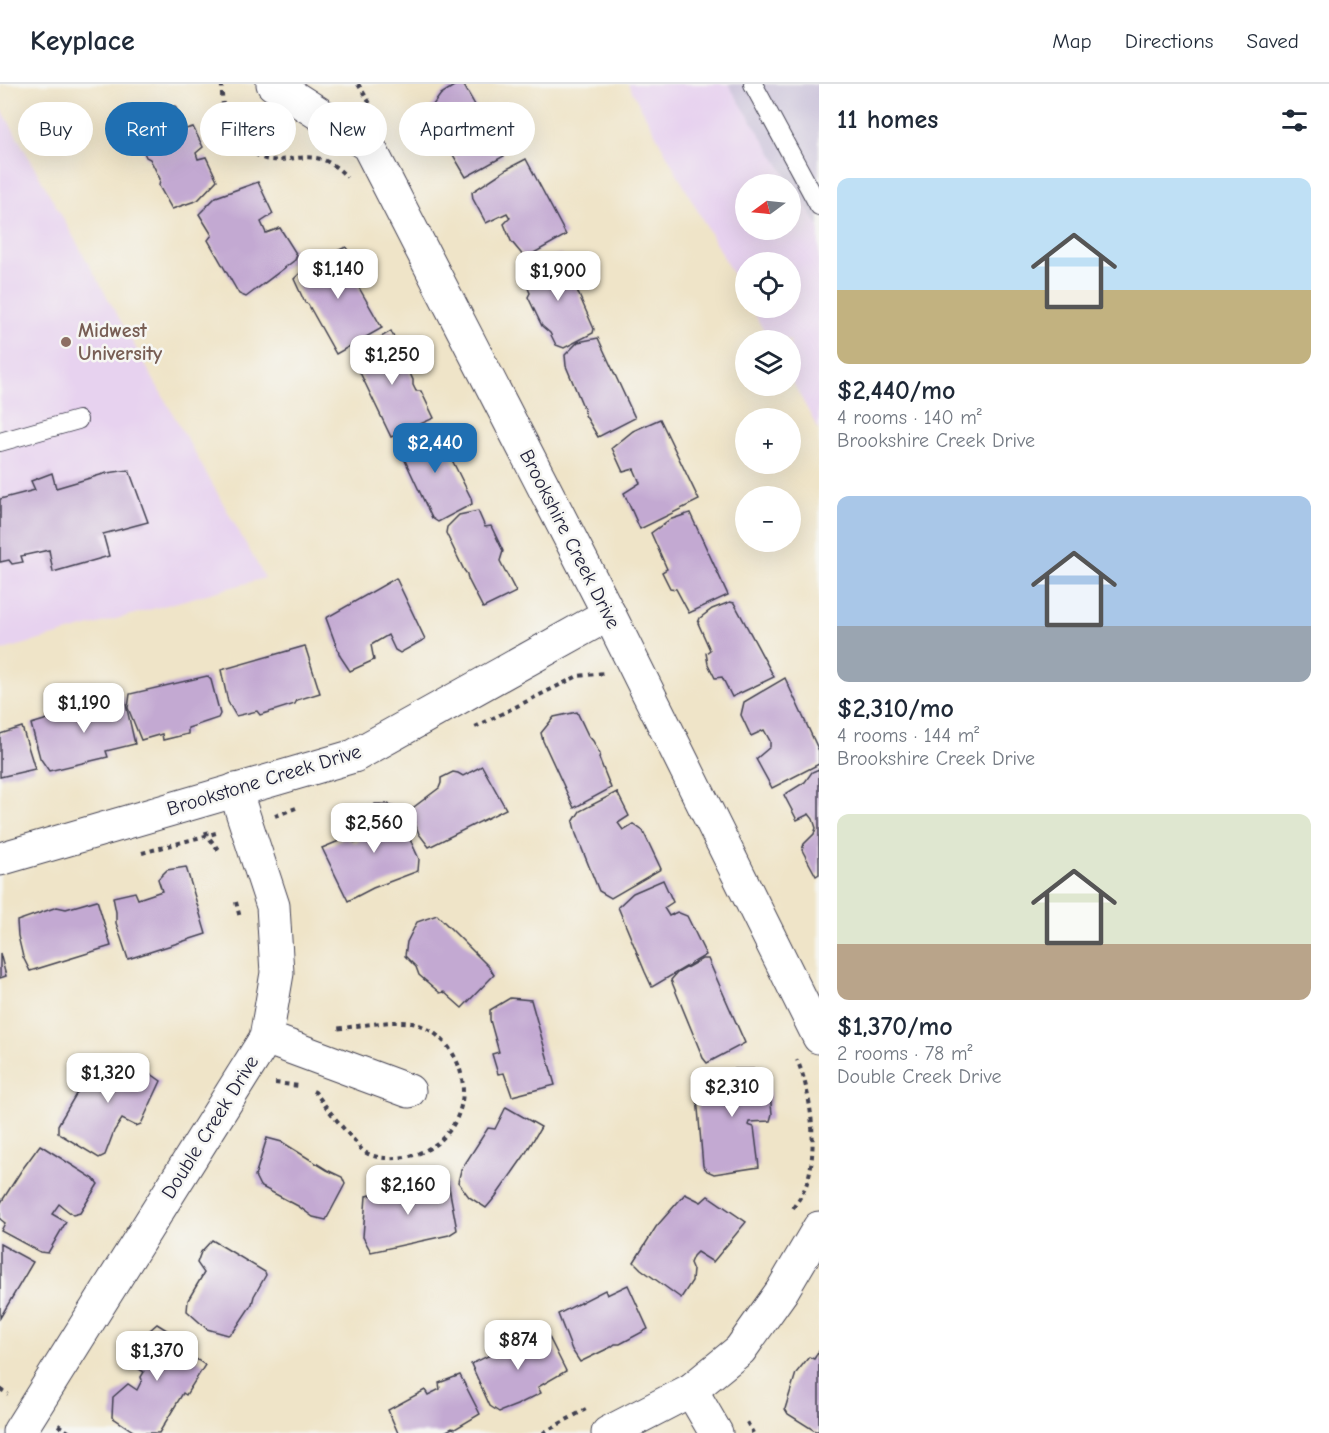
<!DOCTYPE html>
<meta charset="utf-8">
<style>
:root{--surface:#fff;--page:#f2f2f3;--text:#1f2937;--muted:#747a83;--line:#e0e1e3;--accent:#1f6fb2}
body{margin:0;font-family:"Comic Neue",sans-serif;background:var(--page);color:var(--text);height:100vh;display:flex;flex-direction:column;font-size:22px;white-space:nowrap}
*{box-sizing:border-box;margin:0}
p{font-size:20px;color:var(--muted)}
.icon{flex:none;width:33px;height:33px;fill:none;stroke:currentColor;stroke-width:2;stroke-linecap:round;stroke-linejoin:round}
.map{position:relative;flex:1;overflow:hidden}
.panel{display:flex;flex-direction:column;background:var(--surface);width:510px}
.panel>*{flex:none}
.banner{position:absolute;left:18px;top:18px;width:570px;height:54px;display:flex;gap:12px}
.needle{width:39px;rotate:255deg}
.buttons{position:absolute;left:735px;top:90px;display:grid;gap:12px}
.buttons a{display:grid;place-items:center;width:66px;height:66px;border-radius:50%;background:var(--surface);box-shadow:0 6px 24px #0002;font-size:30px}
.price{position:absolute;translate:-50% -51px;padding:0 14px;border-radius:12px;background:#fff;color:#222;font-size:20px;line-height:39px;filter:drop-shadow(0 2px 3px #0008)}
.price::after{content:'';position:absolute;left:50%;top:36px;width:18px;height:14px;margin-left:-9px;background:inherit;clip-path:polygon(0 0,100% 0,50% 100%)}
.price.on{background:var(--accent);color:#fff}
ul{padding:0;list-style:none}
li{display:grid;align-content:center;gap:12px;height:318px;padding:0 18px}
li span{display:grid;place-items:center;height:186px;border-radius:12px;color:#555}
li>.icon{margin-inline-start:auto}
span .icon{width:108px;height:108px;fill:#fffc;stroke-width:1}
li b{font-size:26px}
h2{display:flex;justify-content:space-between;align-items:center;height:72px;padding:0 18px;font-size:26px}
.tag{padding:0 21px;border-radius:27px;background:var(--surface);box-shadow:0 6px 24px #0002;font-size:21px;line-height:54px}
.tag.on{background:var(--accent);color:#fff}
header{display:flex;align-items:center;gap:36px;box-sizing:border-box;height:84px;padding:0 30px;background:var(--surface);border-bottom:2px solid var(--line)}
header strong{font-size:28px}
nav{display:flex;gap:33px;margin-inline-start:auto;font-size:21px}
main{display:flex;flex:1;min-height:0}
.map>svg:first-child{display:block}
.built{fill:#e7d2ef;fill-rule:evenodd}
.industrial{fill:#c8bfd8}
.building{fill:#c3a9d2}
.lines{fill:none;stroke-linecap:round;stroke-linejoin:round}
.service-casing{stroke:#413f50;stroke-width:20}
.minor-casing{stroke:#413f50;stroke-width:35}
.path{stroke:#413f50;stroke-width:4;stroke-dasharray:4.5 4.5;stroke-linecap:butt}
.service{stroke:#fff;stroke-width:18}
.minor{stroke:#fff;stroke-width:33}
.education-dot{fill:#8d6e63;stroke:#f6f6f2;stroke-width:2}
.labels{text-anchor:middle;dominant-baseline:central;stroke-width:5;stroke-linejoin:round;paint-order:stroke}
.education-label{font-size:20px;font-weight:bold;fill:#785e54;stroke:#f6f6f2;text-anchor:start}
.street-label{font-size:20px;fill:#22223b;stroke:#f6f6f2}
</style>
<header>
<strong>Keyplace</strong>
<nav><a>Map</a><a>Directions</a><a>Saved</a></nav>
</header>
<main>
<div class="map">
<svg width="819" height="1349" viewBox="0 0 819 1349">
<rect width="100%" height="100%" fill="#f6f6f2"/>
<filter id="ink" filterUnits="userSpaceOnUse"><feTurbulence type="fractalNoise" baseFrequency=".0167" numOctaves="2"/><feDisplacementMap in="SourceGraphic" scale="12" xChannelSelector="R" yChannelSelector="G"/><feConvolveMatrix kernelMatrix="1 2 1 2 8 2 1 2 1" color-interpolation-filters="sRGB"/></filter>
<filter id="wash" filterUnits="userSpaceOnUse"><feTurbulence type="fractalNoise" baseFrequency=".008" numOctaves="4" result="noise"/><feDisplacementMap in="SourceGraphic" scale="24" xChannelSelector="R" yChannelSelector="G"/><feGaussianBlur stdDeviation="1.35" result="paint"/><feColorMatrix in="noise" values="0 0 0 0 0 0 0 0 0 0 0 0 0 0 0 0 0 1.4 0 .05"/><feComposite in="paint" operator="in"/></filter>
<g filter="url(#wash)">
<rect width="100%" height="100%" fill="#efe4c8"/>
<g class="built">
<path d="M 628,0 L 819,0 L 819,347 L 791,295 L 790,256 L 769,256 L 751,224 L 790,224 L 790,178 L 746,178 L 745,213 ZM 746,100 L 790,100 L 790,146 L 746,146 Z"/>
<polygon points="0,22 265,494 0,567"/>
</g>
<polygon class="industrial" points="728,0 819,0 819,143"/>
<g id="blocks">
<g class="building">
<polygon points="457,0 463,0 504,72 466,93 452,69 447,67 436,49 436,44 426,27 430,25 441,10"/>
<polygon points="175,22 178,28 182,46 193,43 203,63 196,69 198,75 206,73 217,96 198,116 172,125 159,102 160,95 150,75 146,73 135,48 151,26"/>
<polygon points="526,75 566,151 525,174 511,157 504,140 510,134 507,129 486,139 473,115 472,108 507,85"/>
<polygon points="258,98 273,130 261,138 266,149 280,144 297,171 295,176 246,213 239,210 208,156 212,151 199,130 216,113"/>
<polygon points="346,163 364,196 358,202 382,244 336,270 308,220 305,219 294,195 312,178"/>
<polygon points="561,170 594,245 593,249 564,264 556,261 550,249 542,242 528,213 530,209 523,192 543,174"/>
<polygon points="391,247 413,296 413,301 416,307 421,307 434,334 391,353 353,274 371,259"/>
<polygon points="598,254 635,334 598,353 585,331 584,325 566,282 565,271 578,258"/>
<polygon points="660,335 699,416 640,445 624,409 640,399 634,385 623,388 612,364 633,347"/>
<polygon points="434,340 471,414 472,420 438,438 432,434 402,370 400,363 417,346"/>
<polygon points="129,386 148,438 103,450 109,472 53,488 49,466 21,472 23,478 12,480 9,476 0,478 0,415 35,406 31,397 52,389 56,404 107,389"/>
<polygon points="478,427 485,443 491,442 503,467 500,477 516,508 483,524 468,495 467,490 464,486 446,449 447,443 459,431"/>
<polygon points="690,429 728,511 689,529 676,505 670,504 662,488 667,485 651,449 669,436"/>
<polygon points="396,494 425,555 400,569 395,566 388,551 371,561 374,576 350,587 340,572 326,534"/>
<polygon points="730,518 734,519 774,593 732,613 722,593 715,594 708,580 706,569 710,566 698,539 700,534 712,525"/>
<polygon points="305,562 320,609 297,616 295,620 260,631 257,627 236,632 228,618 221,586"/>
<polygon points="207,592 211,596 220,630 218,634 188,644 188,650 163,656 162,650 141,656 128,624 130,610"/>
<polygon points="785,594 819,667 819,680 772,704 756,675 770,663 770,657 764,646 751,652 741,631 744,618"/>
<polygon points="124,612 135,660 106,667 108,673 49,687 40,674 31,640"/>
<polygon points="577,628 588,651 593,657 600,670 599,674 611,704 574,724 543,657 541,649 554,633"/>
<polygon points="22,643 35,685 0,693 0,650"/>
<polygon points="482,682 506,725 429,763 419,750 410,726 439,704 441,699 441,694 453,688 458,689 463,692"/>
<polygon points="819,685 819,790 816,792 802,766 804,760 814,750 816,744 813,735 809,730 797,736 784,711 805,698 812,688"/>
<polygon points="617,708 629,732 618,739 623,746 633,740 643,747 661,785 611,814 599,807 576,750 573,738 580,727"/>
<polygon points="375,720 388,720 395,723 419,775 418,787 373,804 348,817 322,764 346,754 356,759 370,749 365,734"/>
<polygon points="186,783 206,850 128,875 116,839 116,828 113,813 135,808 138,815 162,807 158,795 167,786"/>
<polygon points="663,796 673,818 664,824 669,832 677,828 687,832 706,871 652,903 645,888 618,823 633,809"/>
<polygon points="97,816 111,862 30,887 23,873 18,852 17,837 57,823 66,825"/>
<polygon points="437,831 489,883 494,891 462,924 444,908 440,909 419,891 416,883 405,872 407,858 417,838"/>
<polygon points="0,869 6,892 0,894"/>
<polygon points="702,875 708,875 745,959 707,979 703,974 696,957 671,896 677,889"/>
<polygon points="510,914 531,916 555,1001 512,1012 504,989 498,990 492,970 499,968 490,936 490,926"/>
<polygon points="97,974 110,974 117,979 131,976 161,997 141,1040 136,1042 122,1035 114,1047 105,1071 99,1074 58,1049 58,1041"/>
<polygon points="724,985 762,985 768,990 772,1030 770,1037 749,1038 748,1041 754,1043 759,1083 714,1090 707,1087 703,1082 697,1013 702,1007 701,993"/>
<polygon points="506,1023 541,1043 524,1072 496,1112 486,1124 469,1113 458,1098 461,1086 488,1044 495,1045"/>
<polygon points="267,1054 282,1058 327,1086 342,1093 345,1100 326,1136 313,1133 298,1122 260,1102 255,1092"/>
<polygon points="40,1061 94,1095 98,1100 80,1129 73,1131 59,1120 52,1130 66,1138 48,1169 40,1168 1,1147 5,1139 0,1135 0,1120 21,1087"/>
<polygon points="448,1098 457,1146 449,1151 371,1168 363,1153 366,1112 393,1107 397,1105 418,1101 422,1104"/>
<polygon points="685,1110 701,1118 708,1112 746,1138 713,1178 697,1168 693,1172 690,1179 693,1186 692,1197 681,1214 641,1185 634,1178 656,1143"/>
<polygon points="212,1156 265,1188 266,1191 254,1212 252,1220 234,1247 228,1251 207,1245 187,1227 188,1216 204,1189 197,1179 201,1168"/>
<polygon points="0,1160 33,1178 0,1234"/>
<polygon points="628,1201 648,1245 620,1260 615,1260 611,1263 580,1278 572,1266 558,1230 605,1206 607,1211"/>
<polygon points="157,1240 191,1261 187,1269 205,1281 186,1311 183,1309 159,1349 136,1349 112,1333 113,1313 128,1300 137,1306 142,1296 141,1293 144,1288 134,1282 137,1267 142,1253"/>
<polygon points="545,1245 566,1287 538,1303 541,1309 517,1321 499,1328 490,1322 471,1280"/>
<polygon points="819,1267 819,1347 815,1347 788,1330 785,1325 796,1289 809,1273 814,1275"/>
<polygon points="460,1291 480,1330 455,1345 452,1344 443,1349 398,1349 388,1326 425,1306 428,1311 440,1305 439,1299"/>
</g>
</g>
</g>
<g filter="url(#ink)">
<use href="#blocks" fill-opacity="0" stroke="#413f50" stroke-width="1.5"/>
<g class="lines">
<defs>
<g id="service">
<polyline points="753,0 819,122"/>
<polyline points="0,358 78,336"/>
</g>
<g id="minor">
<polyline points="273,0 368,61 609,530 819,953"/>
<polyline points="0,775 354,672 609,530"/>
<polyline points="266,954 409,1007"/>
<polyline points="691,1306 716,1349"/>
<polyline points="19,1348 266,954 277,889 273,822 235,706"/>
<polyline points="608,1349 691,1306 740,1266 782,1207 819,1144"/>
</g>
</defs>
<use href="#service" class="service-casing"/>
<use href="#minor" class="minor-casing"/>
<g class="path">
<path d="M 222,0 C 221,29 228,51 253,68 C 257,71 261,74 265,75 C 273,77 281,76 289,75 C 316,71 327,73 347,93"/>
<polyline points="358,0 374,26"/>
<polyline points="475,643 578,592 605,589"/>
<polyline points="275,732 296,724"/>
<polyline points="206,747 207,751 220,768"/>
<polyline points="142,769 216,749"/>
<polyline points="236,818 240,834"/>
<polyline points="275,999 300,1002"/>
<path d="M 313,1007 L 315,1008 C 327,1024 339,1040 352,1054 C 356,1058 360,1065 365,1068 C 375,1075 393,1075 405,1073 C 459,1064 481,1002 446,960 C 437,950 426,942 412,939 C 393,935 355,943 334,945"/>
<path d="M 793,1124 C 797,1118 802,1111 805,1104 C 819,1071 812,1009 797,976"/>
<polyline points="0,1305 8,1310"/>
<polyline points="747,1338 753,1349"/>
<polyline points="58,1341 70,1349"/>
<polyline points="543,1349 586,1325"/>
</g>
<use href="#service" class="service"/>
<use href="#minor" class="minor"/>
</g>
</g>
<circle class="education-dot" cx="66" cy="258" r="6"/>
<g class="labels">
<g class="education-label">
<text x="78" y="246">Midwest<tspan x="78" dy="23">University</tspan></text>
</g>
<g class="street-label">
<text transform="translate(570 455) rotate(63)">Brookshire Creek Drive</text>
<text transform="translate(264 696) rotate(-17)">Brookstone Creek Drive</text>
<text transform="translate(210 1043) rotate(-58)">Double Creek Drive</text>
</g>
</g>
</svg>
<div class="buttons">
<a><svg class="needle" viewBox="-14 -14 28 28"><path d="M0-13l5 13h-10z" fill="#e53935"/><path d="M0 13l5-13h-10z" fill="#747a83"/></svg></a>
<a><svg class="icon" aria-label="locate" viewBox="0 0 24 24"><circle cx="12" cy="12" r="6"/><path d="M12 2v4M12 18v4M2 12h4M18 12h4"/></svg></a>
<a><svg class="icon" aria-label="layers" viewBox="0 0 24 24"><path d="M12 4l9 5-9 5-9-5zM3 14l9 5 9-5"/></svg></a>
<a>+</a>
<a>−</a>
</div>
<b class="price" style="left:338px;top:216px">$1,140</b>
<b class="price" style="left:558px;top:218px">$1,900</b>
<b class="price" style="left:392px;top:302px">$1,250</b>
<b class="price on" style="left:435px;top:390px">$2,440</b>
<b class="price" style="left:84px;top:650px">$1,190</b>
<b class="price" style="left:374px;top:770px">$2,560</b>
<b class="price" style="left:108px;top:1020px">$1,320</b>
<b class="price" style="left:732px;top:1034px">$2,310</b>
<b class="price" style="left:408px;top:1132px">$2,160</b>
<b class="price" style="left:518px;top:1287px">$874</b>
<b class="price" style="left:157px;top:1298px">$1,370</b>
<div class="banner">
<a class="tag">Buy</a>
<a class="tag on">Rent</a>
<a class="tag">Filters</a>
<a class="tag">New</a>
<a class="tag">Apartment</a>
</div>
</div>
<section class="panel">
<h2>11 homes<svg class="icon" aria-label="filters" viewBox="0 0 24 24"><path d="M4 7h16M4 17h16"/><circle cx="9" cy="7" r="2"/><circle cx="15" cy="17" r="2"/></svg></h2>
<ul>
<li><span style="background:linear-gradient(#bfe0f5 60%,#c2b280 0)"><svg class="icon" aria-label="home" viewBox="0 0 24 24"><path d="M3 11l9-7 9 7M6 9v11h12V9"/></svg></span><div><b>$2,440/mo</b><p>4 rooms · 140 m²</p><p>Brookshire Creek Drive</p></div></li>
<li><span style="background:linear-gradient(#a9c7e8 70%,#9aa5b1 0)"><svg class="icon" aria-label="home" viewBox="0 0 24 24"><path d="M3 11l9-7 9 7M6 9v11h12V9"/></svg></span><div><b>$2,310/mo</b><p>4 rooms · 144 m²</p><p>Brookshire Creek Drive</p></div></li>
<li><span style="background:linear-gradient(#dfe7d0 70%,#b9a48a 0)"><svg class="icon" aria-label="home" viewBox="0 0 24 24"><path d="M3 11l9-7 9 7M6 9v11h12V9"/></svg></span><div><b>$1,370/mo</b><p>2 rooms · 78 m²</p><p>Double Creek Drive</p></div></li>
</ul>
</section>
</main>
